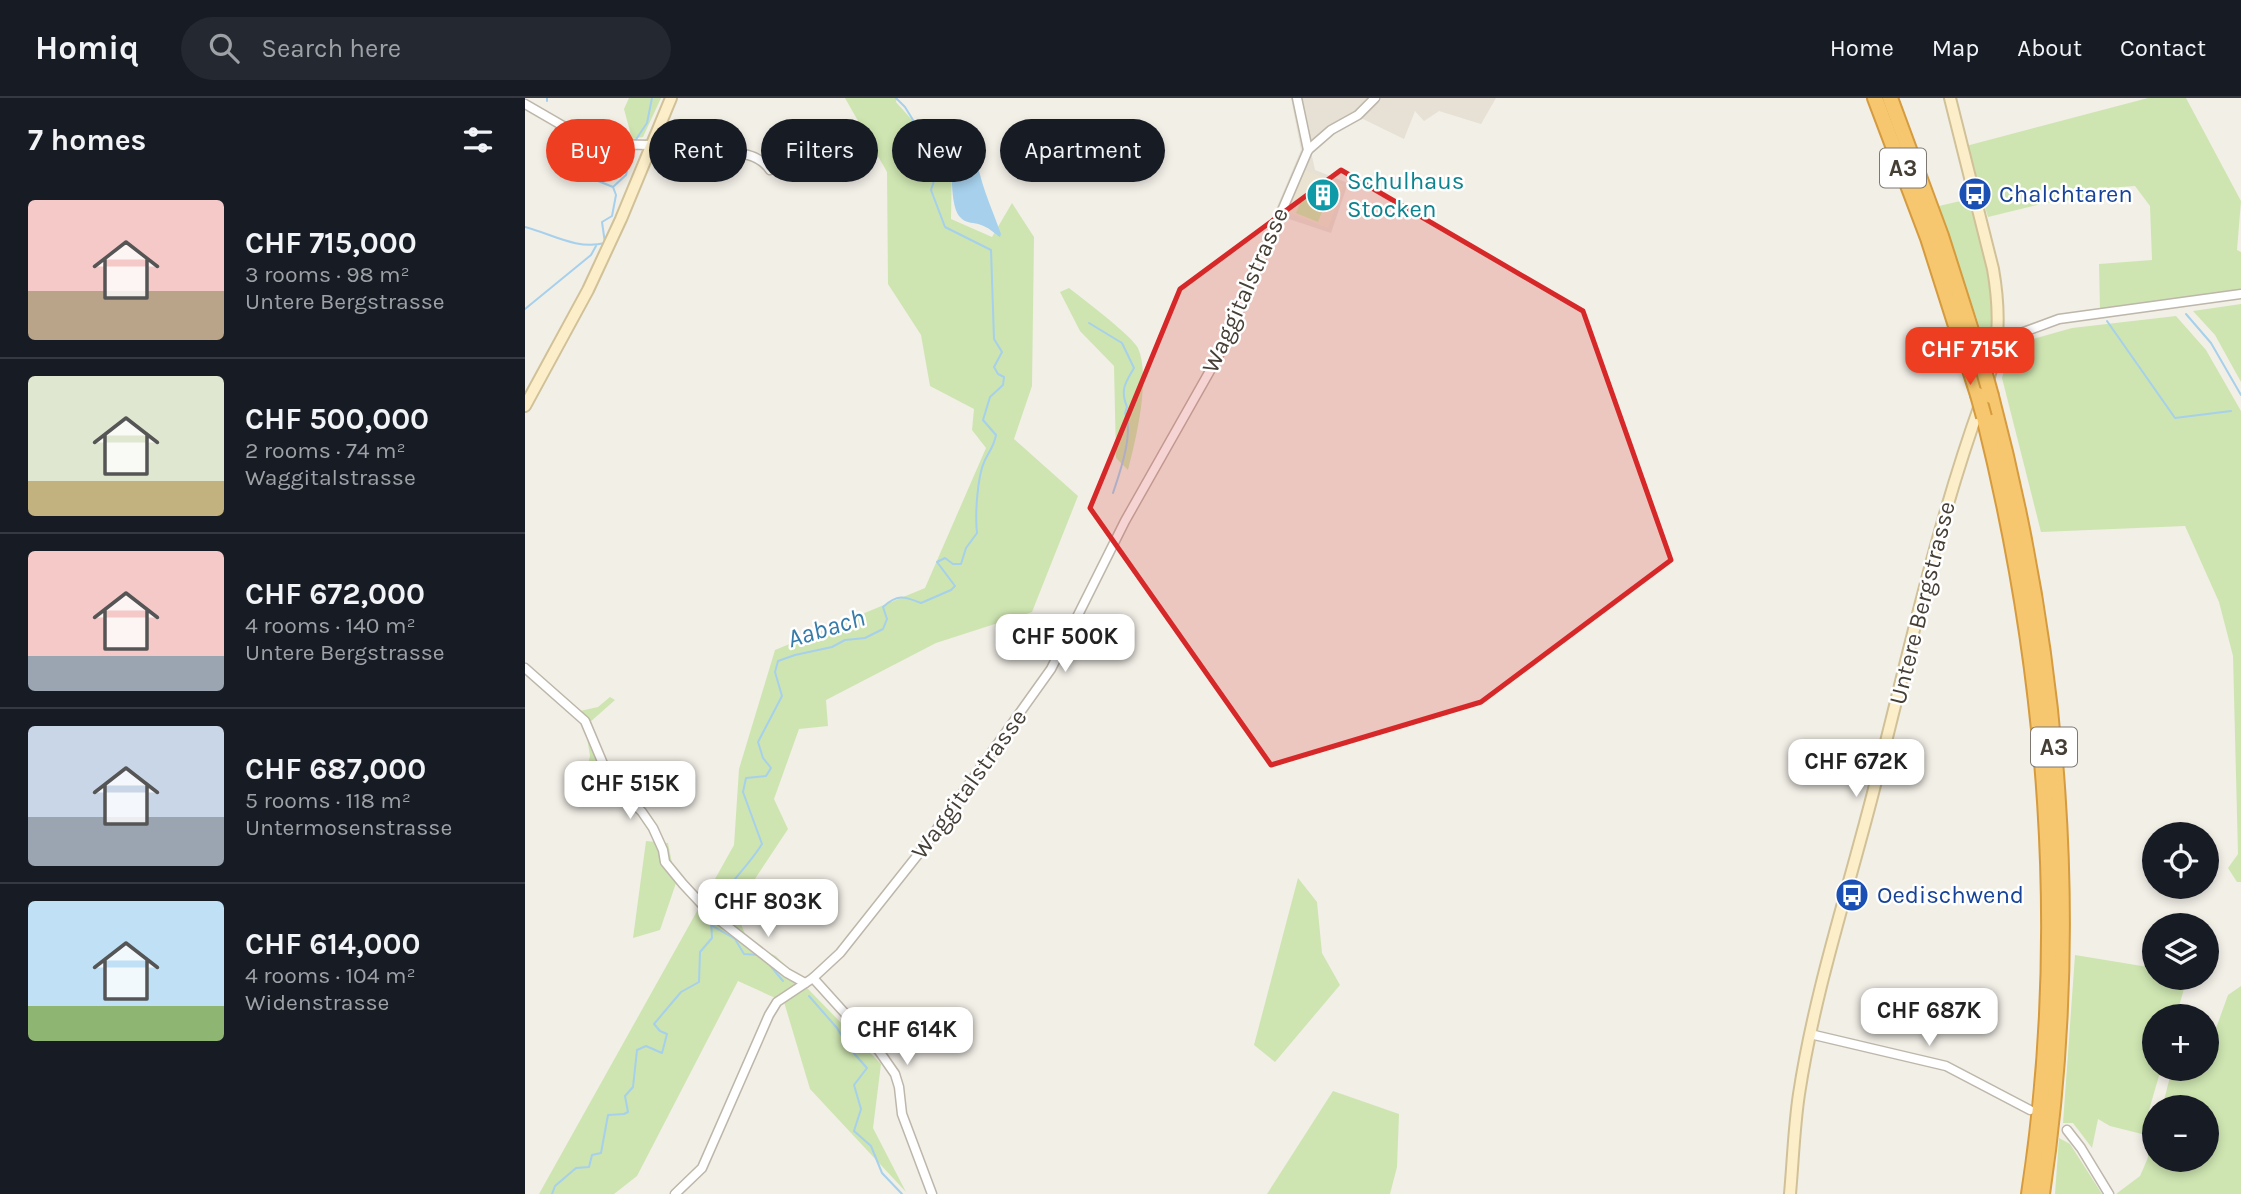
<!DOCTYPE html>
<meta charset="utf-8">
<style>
:root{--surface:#171b24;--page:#242831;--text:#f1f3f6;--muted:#9ea1a6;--line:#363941;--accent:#ee3e22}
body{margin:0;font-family:Karla,sans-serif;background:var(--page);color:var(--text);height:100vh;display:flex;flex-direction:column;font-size:26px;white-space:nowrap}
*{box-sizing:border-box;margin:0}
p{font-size:23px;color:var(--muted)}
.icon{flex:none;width:38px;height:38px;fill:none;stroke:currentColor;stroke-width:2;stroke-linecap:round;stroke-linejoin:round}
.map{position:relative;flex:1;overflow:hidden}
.details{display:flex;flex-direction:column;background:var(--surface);width:525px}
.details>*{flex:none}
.guide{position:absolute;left:21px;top:21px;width:665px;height:63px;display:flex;gap:14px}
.buttons{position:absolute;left:1617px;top:724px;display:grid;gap:14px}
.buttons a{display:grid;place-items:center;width:77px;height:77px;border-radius:50%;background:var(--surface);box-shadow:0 4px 10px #0003;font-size:35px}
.price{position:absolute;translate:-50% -60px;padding:0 16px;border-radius:14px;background:#fff;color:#222;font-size:23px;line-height:46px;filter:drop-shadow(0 2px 4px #0008)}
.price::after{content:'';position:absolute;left:50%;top:42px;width:21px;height:16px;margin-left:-10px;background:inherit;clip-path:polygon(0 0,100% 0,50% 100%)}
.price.selected{background:var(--accent);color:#fff}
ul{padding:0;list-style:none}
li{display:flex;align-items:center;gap:21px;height:175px;padding:0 28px}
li+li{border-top:2px solid var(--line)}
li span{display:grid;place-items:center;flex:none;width:196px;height:140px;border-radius:7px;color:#555}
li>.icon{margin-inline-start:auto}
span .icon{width:84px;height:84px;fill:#fffc;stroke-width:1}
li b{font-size:30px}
h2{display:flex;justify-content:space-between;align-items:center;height:84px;padding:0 28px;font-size:30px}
.chip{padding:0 24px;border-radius:32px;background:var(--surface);box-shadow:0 4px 10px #0003;font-size:24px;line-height:63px}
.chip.selected{background:var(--accent);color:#fff}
header{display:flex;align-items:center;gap:42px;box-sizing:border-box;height:98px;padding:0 35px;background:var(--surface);border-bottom:2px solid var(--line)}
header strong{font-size:33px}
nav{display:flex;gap:38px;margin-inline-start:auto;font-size:24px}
.search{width:490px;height:63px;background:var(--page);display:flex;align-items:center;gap:18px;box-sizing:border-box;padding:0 24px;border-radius:38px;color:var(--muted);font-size:26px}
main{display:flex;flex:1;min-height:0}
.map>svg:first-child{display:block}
.residential{fill:#e6e0d5}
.education{fill:#ebe3d1}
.green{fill:#cee5b1}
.water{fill:#a6d0ec}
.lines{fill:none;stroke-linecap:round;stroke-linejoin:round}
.stream{stroke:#a6d0ec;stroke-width:2}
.street-casing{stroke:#bdb6aa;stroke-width:11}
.secondary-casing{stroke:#d0c198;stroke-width:14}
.highway-casing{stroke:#d59b3e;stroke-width:18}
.street{stroke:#fff;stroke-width:8}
.secondary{stroke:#fceec8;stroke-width:10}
.highway{stroke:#f6c76e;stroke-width:14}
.highway-bridge-casing{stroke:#d59b3e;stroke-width:18;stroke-linecap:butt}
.highway-bridge{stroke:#f6c76e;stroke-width:14}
.marked{fill:#d62828;fill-opacity:0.2;stroke:#d62828;stroke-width:5;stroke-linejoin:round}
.labels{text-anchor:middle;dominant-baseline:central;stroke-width:5;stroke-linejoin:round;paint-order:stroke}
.shield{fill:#fff;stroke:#7d7972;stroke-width:2}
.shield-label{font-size:23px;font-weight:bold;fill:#453f36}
.culture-label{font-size:24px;fill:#0d838f;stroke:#fff;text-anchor:start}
.transit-label{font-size:24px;fill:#164399;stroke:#fff;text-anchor:start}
.street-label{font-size:24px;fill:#453f36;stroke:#fff}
.water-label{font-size:26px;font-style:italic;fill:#357bab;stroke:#fff}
</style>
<header>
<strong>Homiq</strong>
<div class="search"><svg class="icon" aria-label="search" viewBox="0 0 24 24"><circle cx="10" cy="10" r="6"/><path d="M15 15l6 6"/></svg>Search here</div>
<nav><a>Home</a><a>Map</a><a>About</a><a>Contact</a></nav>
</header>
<main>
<section class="details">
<h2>7 homes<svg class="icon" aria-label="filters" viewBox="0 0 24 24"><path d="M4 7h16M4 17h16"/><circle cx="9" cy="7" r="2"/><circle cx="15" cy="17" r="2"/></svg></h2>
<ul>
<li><span style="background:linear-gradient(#f6c9c9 65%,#b9a48a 0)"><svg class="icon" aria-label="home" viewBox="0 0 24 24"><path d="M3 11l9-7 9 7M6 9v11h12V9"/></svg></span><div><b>CHF 715,000</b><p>3 rooms · 98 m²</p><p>Untere Bergstrasse</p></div></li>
<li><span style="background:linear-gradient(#dfe7d0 75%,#c2b280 0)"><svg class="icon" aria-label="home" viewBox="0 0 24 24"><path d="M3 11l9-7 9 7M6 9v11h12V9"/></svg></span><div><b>CHF 500,000</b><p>2 rooms · 74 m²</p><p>Waggitalstrasse</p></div></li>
<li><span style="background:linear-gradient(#f6c9c9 75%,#9aa5b1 0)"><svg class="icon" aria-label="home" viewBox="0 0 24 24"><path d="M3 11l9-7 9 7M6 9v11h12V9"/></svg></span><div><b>CHF 672,000</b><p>4 rooms · 140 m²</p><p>Untere Bergstrasse</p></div></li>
<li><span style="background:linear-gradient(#c9d6e8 65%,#9aa5b1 0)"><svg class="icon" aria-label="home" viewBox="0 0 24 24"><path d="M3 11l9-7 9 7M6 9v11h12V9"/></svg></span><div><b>CHF 687,000</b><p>5 rooms · 118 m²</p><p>Untermosenstrasse</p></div></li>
<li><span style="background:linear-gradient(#bfe0f5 75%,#8fb573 0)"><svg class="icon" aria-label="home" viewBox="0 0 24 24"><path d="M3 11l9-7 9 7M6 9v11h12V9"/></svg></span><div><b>CHF 614,000</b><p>4 rooms · 104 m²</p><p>Widenstrasse</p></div></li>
</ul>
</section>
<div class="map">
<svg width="1716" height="1096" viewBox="0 0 1716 1096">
<rect width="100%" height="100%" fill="#f2efe7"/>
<polygon class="residential" points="766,0 971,0 956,26 914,13 899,23 890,13 879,41 834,19 800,39 786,54 790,72 823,85 806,135 749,116 776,52"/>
<polygon class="education" points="777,71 819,87 803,130 759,113"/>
<g class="green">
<polygon points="104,0 136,0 118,39 107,41 99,11"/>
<polygon points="320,0 372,0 371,4 427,67 426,121 467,139 487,105 509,139 507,288 489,341 553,398 507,514 411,545 301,602 303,628 274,631 249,701 263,731 210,811 224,846 251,858 356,966 348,1030 381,1094 285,991 259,904 213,883 112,1078 89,1096 14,1096 209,747 214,671 250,552 400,490 461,350 447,332 449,311 405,288 396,237 363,186 362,74"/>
<polygon points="1623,0 1661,0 1716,103 1712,152 1716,154 1716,191 1575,213 1574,166 1627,162 1625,108 1610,88 1568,91 1568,99 1516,106 1463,119 1441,48"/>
<polygon points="778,98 800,106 793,124 771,115"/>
<path d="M 1444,101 C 1452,132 1480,224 1462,251 L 1414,108 Z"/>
<path d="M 544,190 C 557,200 607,238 613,250 C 626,280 611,341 603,372 L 591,360 L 589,268 L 555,233 L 535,194 Z"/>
<polygon points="1716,206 1716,284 1690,237 1668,213"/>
<polygon points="1651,218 1681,252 1716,313 1716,784 1712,784 1703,770 1713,756 1708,558 1694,504 1660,428 1516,434 1477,280 1486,247 1547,230"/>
<polygon points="85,599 90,602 64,625 78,670 97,690 76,697 55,700 65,658 60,627 52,622 55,613 73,609"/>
<polygon points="121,743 143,745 151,785 135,832 108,840"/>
<polygon points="773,780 792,804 797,855 815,887 750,964 729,947"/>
<polygon points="1550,857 1629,870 1629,880 1662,880 1651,919 1629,919 1629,971 1636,971 1617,1036 1585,1028 1573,1021 1567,1050 1548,1025 1538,1025"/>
<polygon points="1716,888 1716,1096 1591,1096 1615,1078 1622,1062 1629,1036 1629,1062 1682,1062 1682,1010 1637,1010 1647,971 1682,971 1682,944 1690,933 1703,897"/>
<polygon points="808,993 874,1016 872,1069 865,1096 742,1096"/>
<polygon points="1534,1040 1545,1046 1577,1096 1530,1096"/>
</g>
<path class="water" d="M 450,50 C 453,81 466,108 476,136 L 475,139 C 469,135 463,129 456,127 C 449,124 442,126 436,120 C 424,110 427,66 428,51 Z"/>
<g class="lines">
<g class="stream">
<polyline points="22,0 22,3"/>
<polyline points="110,43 122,25 127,0"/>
<polyline points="405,48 428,52"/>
<polyline points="41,70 88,89"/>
<path d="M 0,129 C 27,136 51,152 80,145 L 77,124 L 87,118 L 91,97 L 88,89 L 101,77 L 107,51"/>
<polyline points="0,211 66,157 71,148"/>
<polyline points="1661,216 1686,245 1716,297"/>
<polyline points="1582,223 1650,320 1706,313"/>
<path d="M 564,225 L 597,245 L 609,270 C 600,285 595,292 602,309 L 600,315 C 609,335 595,374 588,395"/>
<path d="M 189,812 C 200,788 223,769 237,746 L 218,694 L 221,680 L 241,678 L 246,670 L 238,660 L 233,644 L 257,598 L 250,574 L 253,563 L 270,557 L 307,549 L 320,542 L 340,540 L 358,531 L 362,521 L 358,509 C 372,496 379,498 396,505 L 426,492 L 430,488 L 412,464 L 420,460 L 428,466 L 436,466 L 441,450 L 452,435 C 450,418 452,378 460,362 C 465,352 469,348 471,337 L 458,322 L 465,299 L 478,287 L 479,279 L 473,276 L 469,269 L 477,254 L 469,241 L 466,152 L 420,129 L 406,92 L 413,71 L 404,48 L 380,9 L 371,0"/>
<polyline points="186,827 210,841 219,856 234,857"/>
<polyline points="243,865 258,883"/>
<polyline points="284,898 312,930 325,951 342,970 329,987 336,1011 329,1033 346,1048 357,1075 377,1096"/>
<polyline points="27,1096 30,1088 51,1070 64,1069 67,1057 76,1055 83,1017 99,1016 103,1014 100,998 108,989 112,952 121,948 137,955 142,936 135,933 129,926 156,894 174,884 175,854 187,840 186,821"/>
</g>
<defs>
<g id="street">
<polyline points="772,0 783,52"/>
<polyline points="0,6 64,43 77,46 126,47"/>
<path d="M 129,42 C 143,46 158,51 172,53 C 196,56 230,49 245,72"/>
<polyline points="1473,239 1485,239 1534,221 1716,196"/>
<polyline points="0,570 60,623 84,680 117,714 128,730 138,752 140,764 158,786 184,814 262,875 280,885"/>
<polyline points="288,880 354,953 370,976 374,989 377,1016 407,1096"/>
<polyline points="1285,936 1421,968 1505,1012"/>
<polyline points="1542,1032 1556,1050 1584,1096"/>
<polyline points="150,1096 177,1070 244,917 252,904 288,880 315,855 399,749 526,571 600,423 699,248 783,52 806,32 833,17 850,0"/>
</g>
<g id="secondary">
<path d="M 1425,0 L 1468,171 C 1475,211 1475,246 1462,286"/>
<polyline points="0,308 63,192 96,121 146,0"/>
<path d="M 1265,1096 C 1268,1063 1269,1029 1274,996 C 1290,891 1324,790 1350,687 C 1383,559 1411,429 1456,304"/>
</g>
<g id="highway">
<polyline points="1350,0 1403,140 1453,297"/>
<polyline points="1365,0 1416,138 1459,273"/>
<path d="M 1466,298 C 1535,558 1557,829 1517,1096"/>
<path d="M 1459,319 C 1522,572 1544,837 1504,1096"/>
</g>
</defs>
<use href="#street" class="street-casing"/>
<use href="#secondary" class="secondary-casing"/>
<use href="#highway" class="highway-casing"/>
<use href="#street" class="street"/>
<use href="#secondary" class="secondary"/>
<use href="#highway" class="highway"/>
<defs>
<g id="highway-bridge">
<polyline points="1459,273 1466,298"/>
<polyline points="1453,297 1459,319"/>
</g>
</defs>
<use href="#highway-bridge" class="highway-bridge-casing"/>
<use href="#highway-bridge" class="highway-bridge"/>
</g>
<path class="marked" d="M 816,72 L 1058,213 L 1146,462 L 956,604 L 746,667 L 565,410 L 655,191 Z"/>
<defs>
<symbol id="bus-disc" viewBox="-11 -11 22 22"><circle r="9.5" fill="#1a4fb4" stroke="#fff"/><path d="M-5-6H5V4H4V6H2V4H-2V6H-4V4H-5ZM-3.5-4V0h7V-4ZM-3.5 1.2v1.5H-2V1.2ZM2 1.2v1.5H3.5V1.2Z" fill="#fff"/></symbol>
<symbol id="building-disc" viewBox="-11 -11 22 22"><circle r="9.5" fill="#0f9aa8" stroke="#fff"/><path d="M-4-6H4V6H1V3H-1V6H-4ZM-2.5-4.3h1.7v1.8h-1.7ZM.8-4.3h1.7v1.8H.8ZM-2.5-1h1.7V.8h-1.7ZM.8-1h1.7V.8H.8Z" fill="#fff"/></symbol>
</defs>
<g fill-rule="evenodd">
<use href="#bus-disc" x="1431" y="77" width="38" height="38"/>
<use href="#building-disc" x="779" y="78" width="38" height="38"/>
<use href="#bus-disc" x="1308" y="778" width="38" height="38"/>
</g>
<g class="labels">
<g class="shield">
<rect x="1355" y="50.5" width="46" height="39" rx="5"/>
<rect x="1506" y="629.5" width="46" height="39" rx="5"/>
</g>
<g class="shield-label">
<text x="1378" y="70">A3</text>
<text x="1529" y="649">A3</text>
</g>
<g class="culture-label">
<text x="822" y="83">Schulhaus<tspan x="822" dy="28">Stocken</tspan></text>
</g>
<g class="transit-label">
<text x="1474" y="96">Chalchtaren</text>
<text x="1352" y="797">Oedischwend</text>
</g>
<g class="street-label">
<text transform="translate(720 192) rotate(-66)">Waggitalstrasse</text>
<text transform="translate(1397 505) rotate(-76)">Untere Bergstrasse</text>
<text transform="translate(444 686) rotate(-54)">Waggitalstrasse</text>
</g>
<g class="water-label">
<text transform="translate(301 530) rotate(-17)">Aabach</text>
</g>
</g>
</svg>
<div class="buttons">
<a><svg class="icon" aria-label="locate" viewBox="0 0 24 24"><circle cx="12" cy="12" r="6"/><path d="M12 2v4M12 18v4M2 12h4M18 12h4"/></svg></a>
<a><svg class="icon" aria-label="layers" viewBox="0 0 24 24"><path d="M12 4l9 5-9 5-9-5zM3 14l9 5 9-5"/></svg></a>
<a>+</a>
<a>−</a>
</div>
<b class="price selected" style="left:1445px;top:289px">CHF 715K</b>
<b class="price" style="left:540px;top:576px">CHF 500K</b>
<b class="price" style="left:1331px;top:701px">CHF 672K</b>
<b class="price" style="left:105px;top:723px">CHF 515K</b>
<b class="price" style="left:243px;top:841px">CHF 803K</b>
<b class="price" style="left:1404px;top:950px">CHF 687K</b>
<b class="price" style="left:382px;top:969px">CHF 614K</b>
<div class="guide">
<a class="chip selected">Buy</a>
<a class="chip">Rent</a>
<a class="chip">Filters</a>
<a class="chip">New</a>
<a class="chip">Apartment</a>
</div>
</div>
</main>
